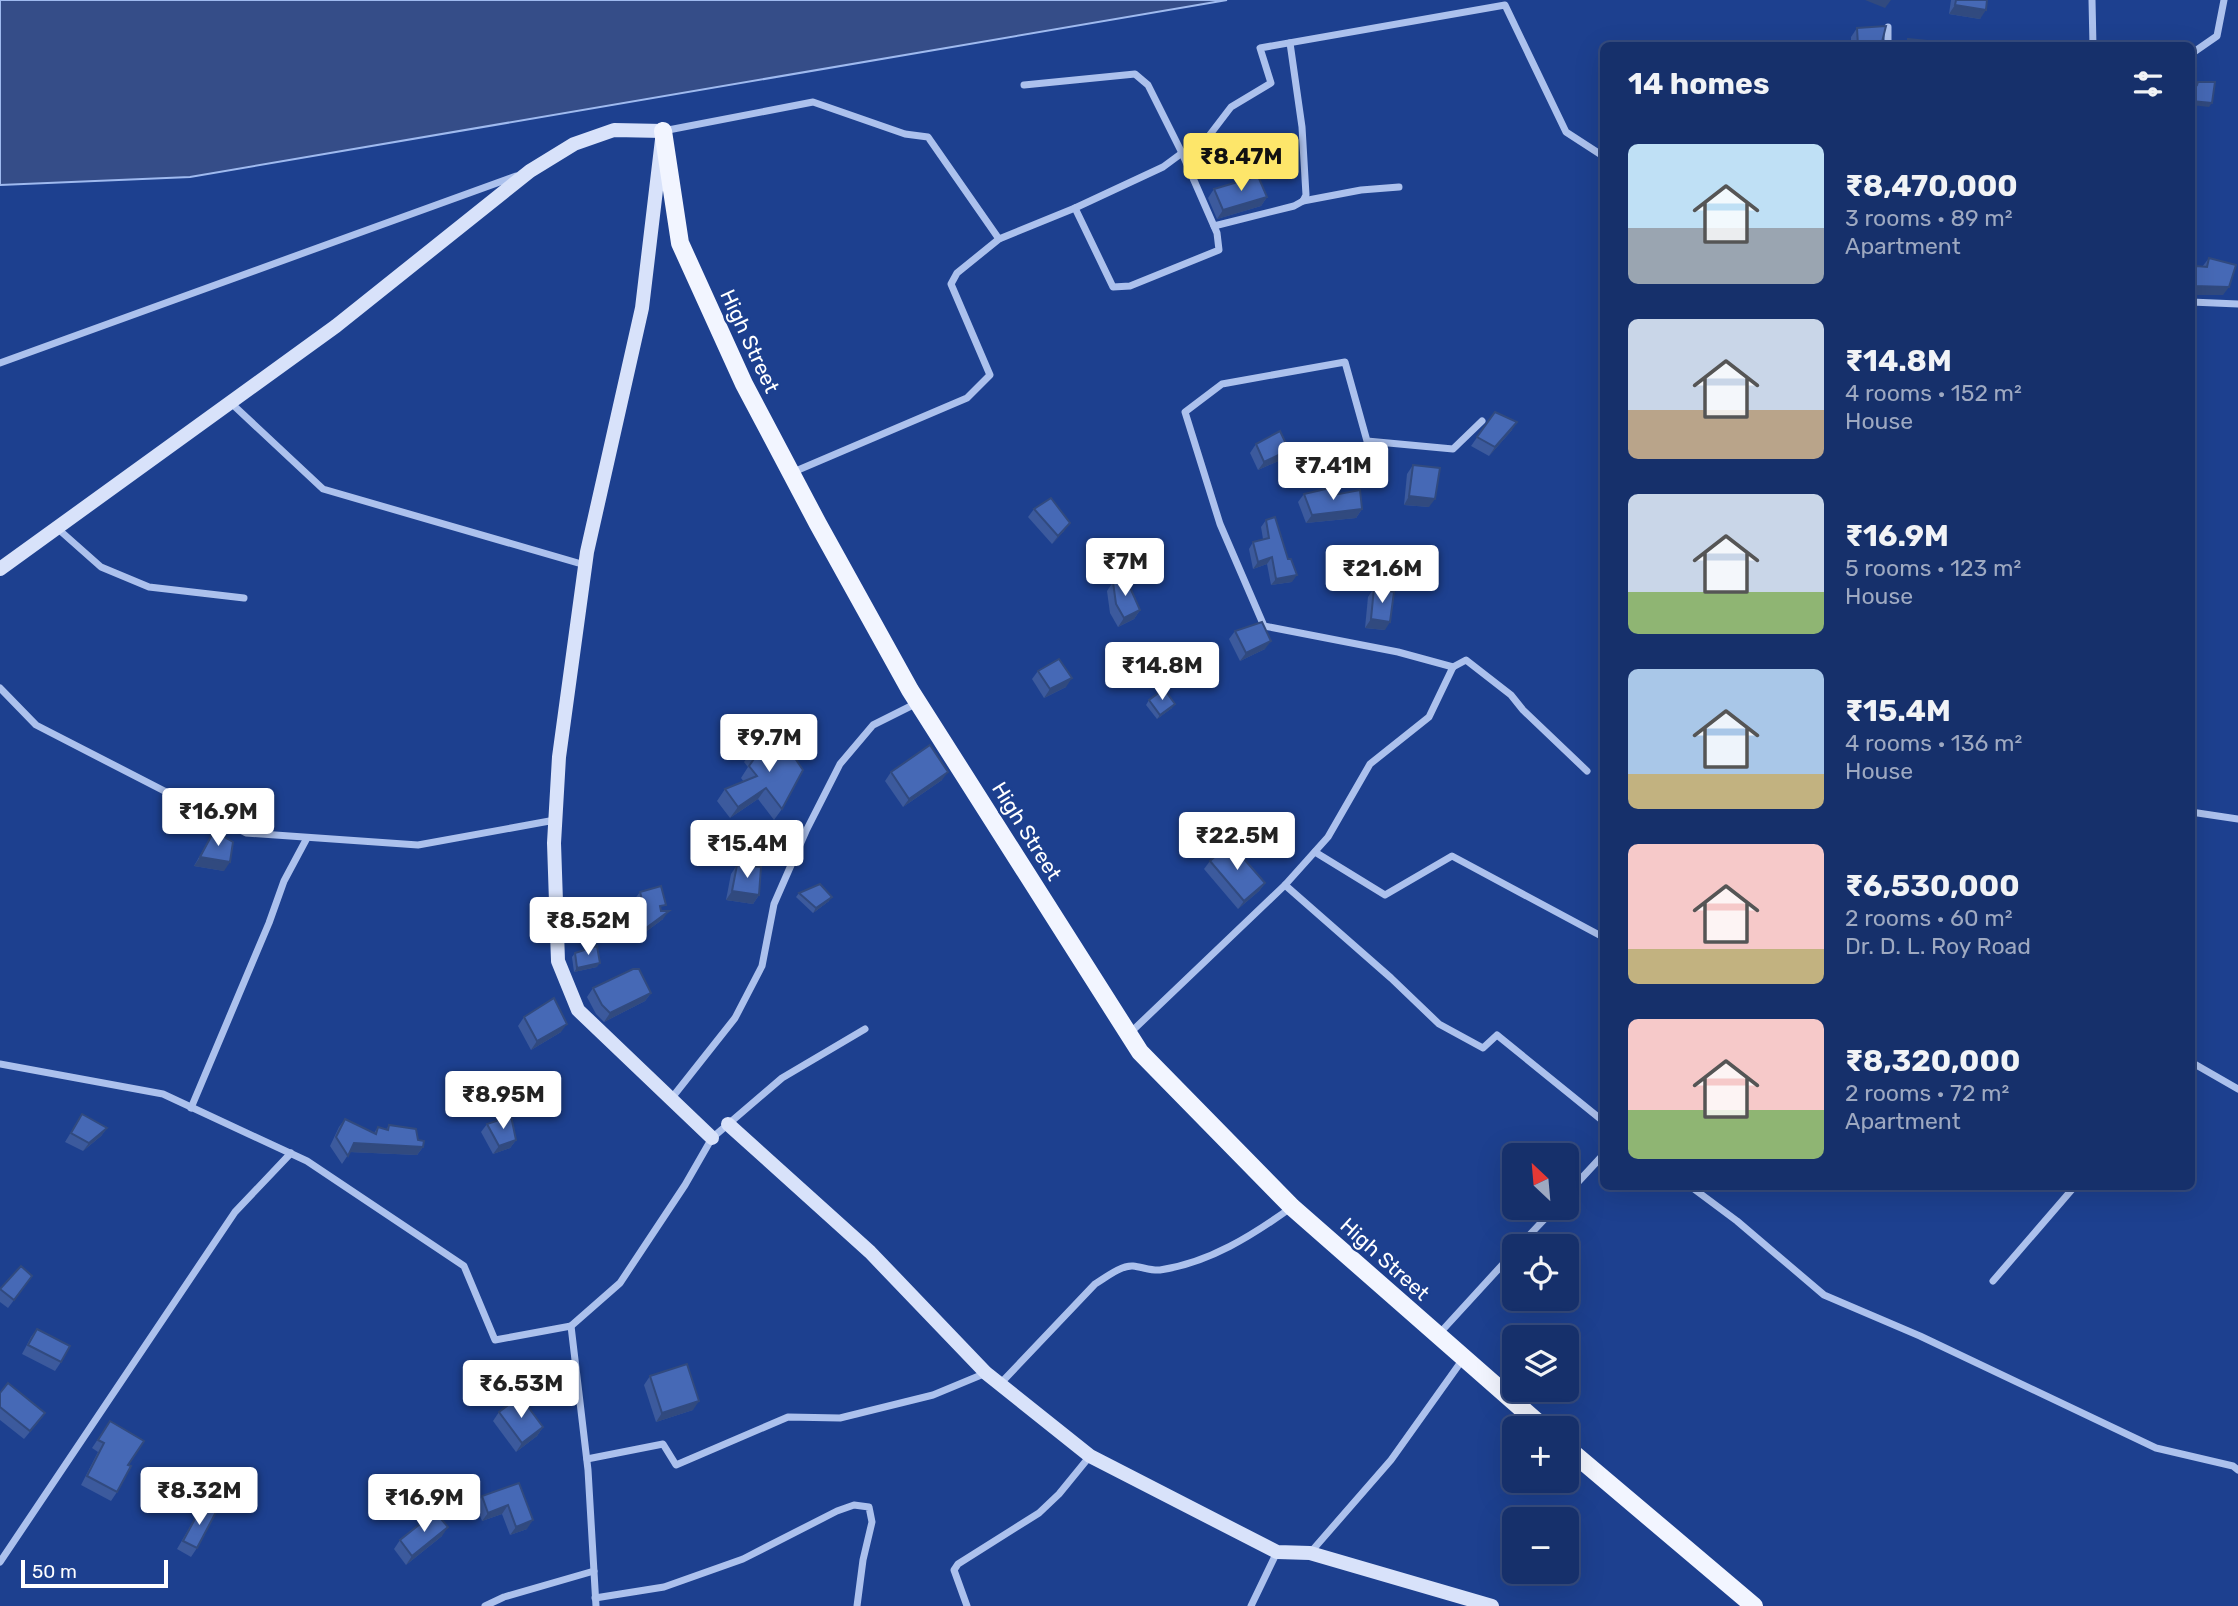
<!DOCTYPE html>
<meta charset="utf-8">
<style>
:root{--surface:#16306b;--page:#1f3871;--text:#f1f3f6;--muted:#9ea9c1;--line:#354b7e;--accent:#fde66a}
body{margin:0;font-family:Rubik,sans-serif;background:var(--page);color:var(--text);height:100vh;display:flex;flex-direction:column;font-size:26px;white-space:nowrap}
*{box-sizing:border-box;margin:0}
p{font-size:23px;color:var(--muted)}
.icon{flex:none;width:38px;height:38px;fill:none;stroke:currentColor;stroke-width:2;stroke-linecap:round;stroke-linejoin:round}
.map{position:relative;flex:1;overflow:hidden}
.sheet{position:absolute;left:1600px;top:42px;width:595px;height:1148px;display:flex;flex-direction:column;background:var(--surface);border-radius:10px;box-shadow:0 7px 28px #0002,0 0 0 2px var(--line)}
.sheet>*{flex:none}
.needle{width:46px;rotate:334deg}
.tools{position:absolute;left:1502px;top:1143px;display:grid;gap:14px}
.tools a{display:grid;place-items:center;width:77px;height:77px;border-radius:10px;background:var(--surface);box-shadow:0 7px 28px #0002,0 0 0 2px var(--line);font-size:35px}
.scale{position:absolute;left:21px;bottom:18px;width:147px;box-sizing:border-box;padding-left:7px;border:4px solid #fff;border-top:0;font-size:19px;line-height:24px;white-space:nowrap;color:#fff;-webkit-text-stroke:5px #1d408f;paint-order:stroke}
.price{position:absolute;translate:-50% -60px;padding:0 16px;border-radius:7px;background:#fff;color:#222;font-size:23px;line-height:46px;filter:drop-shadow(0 2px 4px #0008)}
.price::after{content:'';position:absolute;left:50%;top:42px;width:21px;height:16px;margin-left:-10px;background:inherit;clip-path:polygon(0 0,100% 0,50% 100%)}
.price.active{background:var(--accent);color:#111}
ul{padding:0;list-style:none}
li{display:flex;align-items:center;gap:21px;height:175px;padding:0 28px}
li span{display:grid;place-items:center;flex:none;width:196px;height:140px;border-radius:10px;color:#555}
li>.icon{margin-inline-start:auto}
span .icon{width:84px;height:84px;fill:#fffc;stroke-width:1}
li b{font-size:30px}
h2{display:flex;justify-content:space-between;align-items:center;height:84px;padding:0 28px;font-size:30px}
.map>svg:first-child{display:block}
.water{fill:#354d88;stroke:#9fbaef;stroke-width:2}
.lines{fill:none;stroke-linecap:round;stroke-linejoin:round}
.street{stroke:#acc1ed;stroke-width:7}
.secondary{stroke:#d8e2fa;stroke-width:14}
.primary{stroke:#f2f5ff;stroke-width:18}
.wall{fill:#3c5a9d}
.shaded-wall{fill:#314a7f}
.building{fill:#4669b6;stroke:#314a7f;stroke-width:2}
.labels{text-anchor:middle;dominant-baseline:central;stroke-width:5;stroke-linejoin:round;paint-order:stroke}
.street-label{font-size:21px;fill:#fff;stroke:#1d408f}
</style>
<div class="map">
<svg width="2238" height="1606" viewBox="0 0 2238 1606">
<rect width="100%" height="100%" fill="#1d408f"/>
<polygon class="water" points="0,0 1227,0 190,177 0,185"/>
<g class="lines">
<g class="street">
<polyline points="2092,0 2093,46"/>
<polyline points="1888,46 1888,27"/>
<polyline points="2191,54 2217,36 2224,0"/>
<polyline points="1024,85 1135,74 1148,85 1182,153 1217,233 1219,250 1130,286 1113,287 1075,208"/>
<polyline points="663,131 813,102 905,134 928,137 999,239"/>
<polyline points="1303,201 1361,190 1399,187"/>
<polyline points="1214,226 1294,206 1303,201 1306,195 1302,127 1290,43"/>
<polyline points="2191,302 2238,304"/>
<polyline points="0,363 516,176"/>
<polyline points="231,403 323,489 585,565"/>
<polyline points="791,473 967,398 990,375 951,284 957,273 999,239 1075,208 1163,167 1182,153 1202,145 1231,107 1271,83 1260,48 1505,5 1566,132 1603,156"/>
<polyline points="57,528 101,567 149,587 244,598"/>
<polyline points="1453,667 1398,652 1264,626 1220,524 1185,412 1222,384 1345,362 1367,441 1453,449 1482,421"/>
<polyline points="0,688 36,725 246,833 418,845 555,820"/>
<polyline points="2191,812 2238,819"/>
<polyline points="1315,852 1385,895 1452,856 1603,937"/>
<polyline points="1285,885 1391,978 1439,1024 1483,1048 1497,1035 1603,1121"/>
<polyline points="1130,1033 1285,885 1328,837 1370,764 1429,717 1453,667 1466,660 1511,695 1523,710 1587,771"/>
<polyline points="2191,1062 2238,1089"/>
<polyline points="0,1064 163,1094 307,1161 464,1266 495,1340 571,1326 620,1283 685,1185 712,1138 782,1078 865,1029"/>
<polyline points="671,1099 735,1018 762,966 774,904 806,831 840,764 873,725 917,703"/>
<polyline points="191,1108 269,923 284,881 307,838"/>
<polyline points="1690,1186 1737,1221 1824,1295 1920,1336 2156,1448 2233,1466 2238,1470"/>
<polyline points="1566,1195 1603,1155"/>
<polyline points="1519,1246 1555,1208"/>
<polyline points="1993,1281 2075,1186"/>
<polyline points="571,1326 588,1470 596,1606"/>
<polyline points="1438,1335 1514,1252"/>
<path d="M 1000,1384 L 1095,1284 C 1105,1278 1121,1265 1133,1266 C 1142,1267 1152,1271 1160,1270 C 1209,1263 1253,1235 1292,1207"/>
<polyline points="587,1459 663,1444 676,1465 788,1417 840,1418 933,1395 986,1373"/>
<polyline points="1310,1553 1391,1460 1463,1359"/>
<polyline points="0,1562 235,1212 291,1153"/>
<polyline points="595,1598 664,1587 743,1559 837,1511 854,1505 869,1507 872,1522 863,1560 857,1606"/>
<polyline points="485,1606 504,1597 594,1571"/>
<polyline points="967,1606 954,1570 958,1564 1039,1513 1059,1494 1090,1456"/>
<polyline points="1251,1606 1277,1552"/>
</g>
<g class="secondary">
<polyline points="0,569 336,326 530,171 574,144 614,130 663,131 642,308 587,552 559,757 554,843 558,961 578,1010 712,1138"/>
<polyline points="728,1124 870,1252 986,1373 1090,1456 1277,1552 1310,1553 1492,1606"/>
</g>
<g class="primary">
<polyline points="663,131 680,243 744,384 818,524 910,690 1140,1052 1292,1207 1544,1428"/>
<polyline points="1566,1447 1754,1606"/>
</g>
</g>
<g class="wall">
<polygon points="1951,0 1987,0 1980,19 1949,14"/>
<polygon points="1857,28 1881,46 1851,46 1851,37"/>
<polygon points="1214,189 1267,197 1261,206 1217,219 1208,198"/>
<polygon points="2209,258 2223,295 2191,295 2191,274 2196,266 2202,267"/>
<polygon points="1495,412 1512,430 1489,456 1471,446"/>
<polygon points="1256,444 1283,459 1258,470 1250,453"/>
<polygon points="1413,465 1429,507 1404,505 1407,474"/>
<polygon points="1304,494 1334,495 1362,509 1356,518 1306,523 1298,502"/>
<polygon points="1034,509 1064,531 1052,544 1028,517"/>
<polygon points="1266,520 1292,582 1271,585 1267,564 1253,569 1249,549 1253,542 1263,539 1261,527"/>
<polygon points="1113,582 1140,610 1134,619 1118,627 1110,613 1107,591"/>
<polygon points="1374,588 1385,630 1365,628 1368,597"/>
<polygon points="1235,631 1265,649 1240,661 1229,639"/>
<polygon points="1038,671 1066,687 1044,698 1032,679"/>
<polygon points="1149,700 1172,708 1157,719 1146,705"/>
<polygon points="768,740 782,809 774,820 758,799 730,818 717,801 725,789 744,782 741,778 748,767 744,762 753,750"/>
<polygon points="891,772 942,780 903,807 885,781"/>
<polygon points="214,831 224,871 194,866"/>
<polygon points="1210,861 1265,883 1259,891 1238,909 1204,869"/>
<polygon points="737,865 759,895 753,904 726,900 731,874"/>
<polygon points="640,892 662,911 663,919 636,939 598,943 593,918 599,910 637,910 634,900"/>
<polygon points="799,893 829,901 813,913 796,897"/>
<polygon points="575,953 597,967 574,972 572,957"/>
<polygon points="593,988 651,993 645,1001 604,1022 596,1014 587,997"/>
<polygon points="524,1017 561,1032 531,1050 518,1026"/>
<polygon points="82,1114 107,1128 101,1136 83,1151 65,1142"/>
<polygon points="345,1119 374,1133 378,1127 386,1130 389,1125 418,1140 423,1147 417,1155 350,1152 342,1164 330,1146 339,1127"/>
<polygon points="487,1124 516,1140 510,1148 493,1154 481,1132"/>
<polygon points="32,1276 8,1308 0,1302 0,1289"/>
<polygon points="37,1329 61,1362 55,1371 22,1354 31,1337"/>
<polygon points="650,1376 693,1410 656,1422 644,1385"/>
<polygon points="0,1393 39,1421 24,1439 0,1420"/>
<polygon points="499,1412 543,1427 537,1436 516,1452 493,1421"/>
<polygon points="110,1421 117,1492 111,1501 81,1485 98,1452 92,1448"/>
<polygon points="206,1468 214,1503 209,1509 197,1548 191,1557 177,1549 201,1508 187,1500"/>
<polygon points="519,1483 527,1529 510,1535 502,1514 482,1521 476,1505 482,1496"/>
<polygon points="442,1536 406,1565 394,1549 400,1540"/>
</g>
<g class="shaded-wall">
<polygon points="1865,0 1891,0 1885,8"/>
<polygon points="1955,5 1986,10 1980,19 1949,14"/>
<polygon points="2191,101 2212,103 2209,107 2191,105"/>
<polygon points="1267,197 1261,206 1217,219 1223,210"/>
<polygon points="2193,286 2229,287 2223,295 2191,295 2191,289"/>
<polygon points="1517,422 1512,430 1489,456 1495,447"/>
<polygon points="1289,450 1283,459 1258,470 1264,462"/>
<polygon points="1409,496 1435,499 1429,507 1404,505"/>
<polygon points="1362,509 1356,518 1306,523 1312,515"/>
<polygon points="1070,523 1064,531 1052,544 1058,536"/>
<polygon points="1272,557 1267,564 1253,569 1258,562"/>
<polygon points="1297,575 1292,582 1271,585 1276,579"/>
<polygon points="1140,610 1134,619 1118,627 1124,618"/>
<polygon points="1371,619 1390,622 1385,630 1365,628"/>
<polygon points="1271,641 1265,649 1240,661 1246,653"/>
<polygon points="1072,678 1066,687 1044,698 1050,689"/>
<polygon points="1175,704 1172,708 1157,719 1160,715"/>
<polygon points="948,772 942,780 903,807 909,799"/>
<polygon points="766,788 758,799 730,818 738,807"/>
<polygon points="200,857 230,862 224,871 194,866"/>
<polygon points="1265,883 1259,891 1238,909 1244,901"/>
<polygon points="732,891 759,895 753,904 726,900"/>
<polygon points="832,897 829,901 813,913 816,908"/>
<polygon points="669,911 663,919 636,939 598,943 604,935"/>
<polygon points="600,963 597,967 574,972 577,968"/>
<polygon points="651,993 645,1001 604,1022 610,1013"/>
<polygon points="567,1024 561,1032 531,1050 537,1041"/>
<polygon points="107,1128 101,1136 83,1151 89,1143"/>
<polygon points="516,1140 510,1148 493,1154 499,1146"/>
<polygon points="354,1143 423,1147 417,1155 348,1152"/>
<polygon points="699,1401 693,1410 656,1422 662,1413"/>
<polygon points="543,1427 537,1436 516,1452 522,1443"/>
<polygon points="508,1505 502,1514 482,1521 488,1513"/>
<polygon points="533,1520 527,1529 510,1535 516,1527"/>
<polygon points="448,1527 442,1536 406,1565 412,1556"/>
</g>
<g class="building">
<polygon points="1956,0 1987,0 1986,10 1955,5"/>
<polygon points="1886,26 1881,46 1858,46 1857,28"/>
<polygon points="1908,39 1927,41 1927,46 1908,46"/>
<polygon points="2198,82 2215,82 2212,103 2191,101 2191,84 2197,85"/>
<polygon points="1258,176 1267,197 1223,210 1214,189"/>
<polygon points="2209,258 2236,265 2229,287 2193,286 2196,266 2207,267"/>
<polygon points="1495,412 1517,422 1495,447 1477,437"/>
<polygon points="1280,431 1289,450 1264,462 1256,444"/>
<polygon points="1413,465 1440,468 1435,499 1409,496"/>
<polygon points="1330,488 1334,495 1360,490 1362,509 1312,515 1304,494"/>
<polygon points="1051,498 1070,523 1058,536 1034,509"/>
<polygon points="1275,517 1288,559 1291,559 1297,575 1276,579 1272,557 1258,562 1253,542 1269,538 1266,520"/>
<polygon points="1125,576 1140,610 1124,618 1116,604 1113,582"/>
<polygon points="1374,588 1394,592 1390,622 1371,619"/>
<polygon points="1262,622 1271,641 1246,653 1235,631"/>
<polygon points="1059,659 1072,678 1050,689 1038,671"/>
<polygon points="1164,689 1175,704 1160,715 1149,700"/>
<polygon points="780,736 803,770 782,809 766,788 738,807 725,789 757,776 749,766 756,756 753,750 768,740 770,743"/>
<polygon points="930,745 948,772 909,799 891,772"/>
<polygon points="214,831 233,842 230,862 200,857"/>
<polygon points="1230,843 1265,883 1244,901 1210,861"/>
<polygon points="737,865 761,867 759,895 732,891"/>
<polygon points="820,884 832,897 816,908 799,893"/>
<polygon points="661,886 666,905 660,906 661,911 669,911 642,931 604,935 599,910 645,910 640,892"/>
<polygon points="597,946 600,963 577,968 575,953"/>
<polygon points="633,969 639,969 651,993 610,1013 602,1005 593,988"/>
<polygon points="554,998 567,1024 537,1041 524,1017"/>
<polygon points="82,1114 107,1128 89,1143 71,1133"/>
<polygon points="511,1116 516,1140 499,1146 487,1124"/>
<polygon points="345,1119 376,1134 378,1127 388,1130 389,1125 416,1129 418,1140 424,1141 423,1147 354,1143 348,1156 336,1137"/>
<polygon points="21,1266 32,1276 14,1300 0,1289"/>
<polygon points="37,1329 70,1346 61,1362 28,1345"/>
<polygon points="687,1364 699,1401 662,1413 650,1376"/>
<polygon points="8,1383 45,1413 30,1431 0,1407 0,1393"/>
<polygon points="520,1396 543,1427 522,1443 499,1412"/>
<polygon points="110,1421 144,1441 128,1465 131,1466 117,1492 87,1476 104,1443 98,1440"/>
<polygon points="206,1468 227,1479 214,1503 193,1492"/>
<polygon points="519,1483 533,1520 516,1527 508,1505 488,1513 482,1496"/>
<polygon points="202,1506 216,1512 197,1548 183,1541"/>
<polygon points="435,1512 448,1527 412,1556 400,1540"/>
</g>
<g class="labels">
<g class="street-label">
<text transform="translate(750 341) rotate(65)">High Street</text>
<text transform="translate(1027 831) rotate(58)">High Street</text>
<text transform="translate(1385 1259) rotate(42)">High Street</text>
</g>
</g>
</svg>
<div class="tools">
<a><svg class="needle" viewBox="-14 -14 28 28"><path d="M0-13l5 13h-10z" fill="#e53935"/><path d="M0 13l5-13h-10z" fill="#9ea9c1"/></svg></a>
<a><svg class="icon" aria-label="locate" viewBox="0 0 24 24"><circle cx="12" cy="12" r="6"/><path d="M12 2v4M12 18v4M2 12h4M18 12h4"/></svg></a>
<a><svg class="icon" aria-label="layers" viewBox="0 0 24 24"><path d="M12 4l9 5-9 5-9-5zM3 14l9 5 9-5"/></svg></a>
<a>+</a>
<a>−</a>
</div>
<div class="scale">50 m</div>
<b class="price active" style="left:1241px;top:193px">₹8.47M</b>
<b class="price" style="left:1333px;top:502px">₹7.41M</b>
<b class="price" style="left:1125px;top:598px">₹7M</b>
<b class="price" style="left:1382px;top:605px">₹21.6M</b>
<b class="price" style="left:1162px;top:702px">₹14.8M</b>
<b class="price" style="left:769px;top:774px">₹9.7M</b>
<b class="price" style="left:218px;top:848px">₹16.9M</b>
<b class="price" style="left:1237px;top:872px">₹22.5M</b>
<b class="price" style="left:747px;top:880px">₹15.4M</b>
<b class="price" style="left:588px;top:957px">₹8.52M</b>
<b class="price" style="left:503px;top:1131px">₹8.95M</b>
<b class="price" style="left:521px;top:1420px">₹6.53M</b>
<b class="price" style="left:199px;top:1527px">₹8.32M</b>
<b class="price" style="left:424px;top:1534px">₹16.9M</b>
<section class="sheet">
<h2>14 homes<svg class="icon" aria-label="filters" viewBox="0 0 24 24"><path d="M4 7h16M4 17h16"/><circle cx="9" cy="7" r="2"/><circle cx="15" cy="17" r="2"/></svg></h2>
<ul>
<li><span style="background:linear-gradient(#bfe0f5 60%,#9aa5b1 0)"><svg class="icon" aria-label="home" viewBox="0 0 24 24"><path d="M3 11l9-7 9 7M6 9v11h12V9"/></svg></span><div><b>₹8,470,000</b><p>3 rooms · 89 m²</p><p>Apartment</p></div></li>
<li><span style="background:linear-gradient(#c9d6e8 65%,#b9a48a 0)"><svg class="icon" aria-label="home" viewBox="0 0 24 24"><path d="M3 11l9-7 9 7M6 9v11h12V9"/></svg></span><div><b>₹14.8M</b><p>4 rooms · 152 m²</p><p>House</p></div></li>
<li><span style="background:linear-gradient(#c9d6e8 70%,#8fb573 0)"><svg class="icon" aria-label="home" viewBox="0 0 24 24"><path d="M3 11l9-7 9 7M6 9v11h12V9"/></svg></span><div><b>₹16.9M</b><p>5 rooms · 123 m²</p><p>House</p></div></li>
<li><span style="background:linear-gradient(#a9c7e8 75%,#c2b280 0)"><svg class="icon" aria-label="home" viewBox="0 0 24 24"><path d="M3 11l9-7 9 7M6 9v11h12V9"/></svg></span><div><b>₹15.4M</b><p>4 rooms · 136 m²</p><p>House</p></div></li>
<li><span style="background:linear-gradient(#f6c9c9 75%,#c2b280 0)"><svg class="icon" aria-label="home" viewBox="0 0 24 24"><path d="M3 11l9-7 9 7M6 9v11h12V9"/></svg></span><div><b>₹6,530,000</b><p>2 rooms · 60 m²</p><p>Dr. D. L. Roy Road</p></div></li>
<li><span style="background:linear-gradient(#f6c9c9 65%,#8fb573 0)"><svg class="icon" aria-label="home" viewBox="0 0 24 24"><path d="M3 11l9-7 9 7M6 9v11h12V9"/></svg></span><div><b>₹8,320,000</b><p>2 rooms · 72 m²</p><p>Apartment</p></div></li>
</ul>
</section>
</div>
